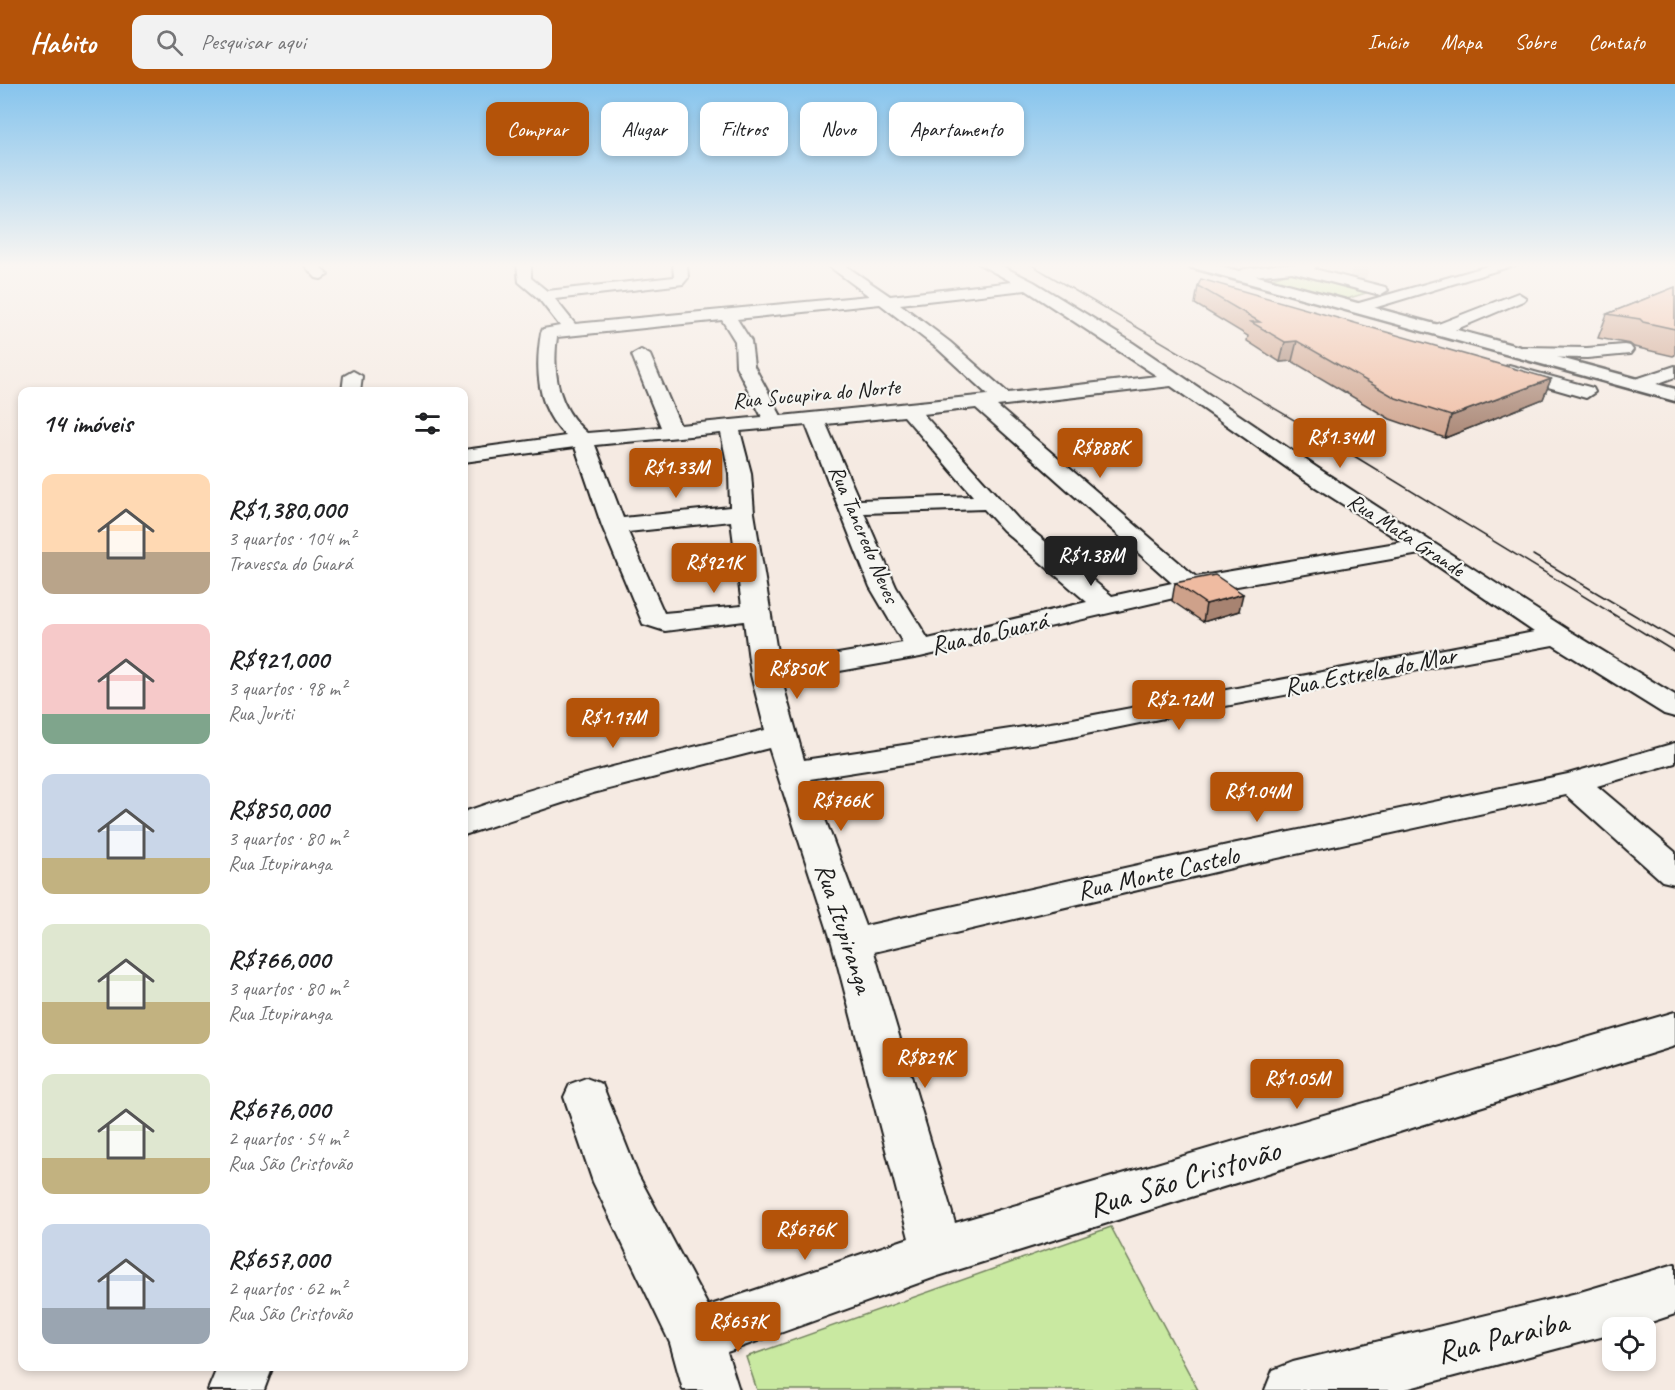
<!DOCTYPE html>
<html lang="pt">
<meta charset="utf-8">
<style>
:root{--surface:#fff;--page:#f2f2f2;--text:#202124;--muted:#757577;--accent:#b45309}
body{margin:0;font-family:Caveat,sans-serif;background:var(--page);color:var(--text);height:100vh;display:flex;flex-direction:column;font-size:22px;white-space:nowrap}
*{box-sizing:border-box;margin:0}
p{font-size:20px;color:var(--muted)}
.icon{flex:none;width:33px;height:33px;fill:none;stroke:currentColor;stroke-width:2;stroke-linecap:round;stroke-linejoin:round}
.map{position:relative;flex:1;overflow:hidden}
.sheet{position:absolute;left:18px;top:303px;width:450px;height:984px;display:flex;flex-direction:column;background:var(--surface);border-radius:12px;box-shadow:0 3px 9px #0003}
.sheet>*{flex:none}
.top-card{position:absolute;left:486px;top:18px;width:570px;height:54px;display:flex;gap:12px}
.fabs{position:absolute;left:1602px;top:1233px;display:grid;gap:12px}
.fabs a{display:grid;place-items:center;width:54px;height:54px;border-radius:12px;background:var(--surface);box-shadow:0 3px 9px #0003;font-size:30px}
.price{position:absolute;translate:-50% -51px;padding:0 14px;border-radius:6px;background:var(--accent);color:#fff;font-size:20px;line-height:39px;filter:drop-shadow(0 2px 3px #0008)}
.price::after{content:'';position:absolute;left:50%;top:36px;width:18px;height:14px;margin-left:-9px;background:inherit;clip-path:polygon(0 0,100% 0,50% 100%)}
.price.active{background:#222;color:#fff}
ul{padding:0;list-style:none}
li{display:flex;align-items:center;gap:18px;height:150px;padding:0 24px}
li span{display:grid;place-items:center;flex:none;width:168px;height:120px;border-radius:12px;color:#555}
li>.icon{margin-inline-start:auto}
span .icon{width:72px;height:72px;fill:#fffc;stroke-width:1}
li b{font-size:26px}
h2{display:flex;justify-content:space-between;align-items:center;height:72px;padding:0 24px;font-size:26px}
.tag{padding:0 21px;border-radius:12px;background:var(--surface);box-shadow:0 3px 9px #0003;font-size:21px;line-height:54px}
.tag.active{background:var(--accent);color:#fff}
header{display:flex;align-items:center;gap:36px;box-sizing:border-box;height:84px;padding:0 30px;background:var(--accent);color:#fff}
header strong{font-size:28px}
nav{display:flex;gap:33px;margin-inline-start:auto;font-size:21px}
.search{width:420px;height:54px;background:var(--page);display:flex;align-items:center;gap:15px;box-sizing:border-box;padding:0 21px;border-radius:12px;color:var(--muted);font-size:22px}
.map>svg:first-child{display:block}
.green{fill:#c9e9a1;stroke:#72825e;stroke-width:1.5}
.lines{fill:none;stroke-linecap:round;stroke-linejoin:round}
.minor-tunnel{stroke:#d4cbc4;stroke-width:16;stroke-dasharray:16 8;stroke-linecap:butt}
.minor-casing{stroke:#1c1c1c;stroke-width:4}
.major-casing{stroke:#1c1c1c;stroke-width:5}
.minor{fill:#f6f6f2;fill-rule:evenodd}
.major{fill:#f6f6f2;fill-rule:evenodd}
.tram{stroke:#1c1c1c;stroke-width:1.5}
.wall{fill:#cea18a;stroke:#1c1c1c;stroke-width:1.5}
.shaded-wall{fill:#a78371;stroke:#1c1c1c;stroke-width:1.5}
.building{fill:#efbba1;stroke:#1c1c1c;stroke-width:1.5}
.labels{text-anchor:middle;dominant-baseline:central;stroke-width:4.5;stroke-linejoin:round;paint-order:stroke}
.far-street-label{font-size:22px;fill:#1c1c1c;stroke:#f6f6f2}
.street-label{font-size:26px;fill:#1c1c1c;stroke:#f6f6f2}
.near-street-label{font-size:32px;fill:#1c1c1c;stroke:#f6f6f2}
</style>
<header>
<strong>Habito</strong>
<div class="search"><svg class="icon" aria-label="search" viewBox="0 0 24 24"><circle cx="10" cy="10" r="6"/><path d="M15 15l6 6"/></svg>Pesquisar aqui</div>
<nav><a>Início</a><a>Mapa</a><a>Sobre</a><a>Contato</a></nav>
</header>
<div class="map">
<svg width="1675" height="1306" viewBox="0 0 1675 1306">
<rect width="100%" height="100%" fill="#f5eae2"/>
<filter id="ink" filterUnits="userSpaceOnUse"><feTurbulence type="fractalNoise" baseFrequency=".0167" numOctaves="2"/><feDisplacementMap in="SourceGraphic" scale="12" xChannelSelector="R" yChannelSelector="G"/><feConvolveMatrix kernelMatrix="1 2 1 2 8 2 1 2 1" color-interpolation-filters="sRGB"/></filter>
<g filter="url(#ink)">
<g class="green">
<polygon points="1290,189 1366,209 1343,216 1267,195"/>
<polygon points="1111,1143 1198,1306 757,1306 746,1273"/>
</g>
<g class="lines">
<polyline class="minor-tunnel" points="1352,185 1370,190"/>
<defs>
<g id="minor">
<polygon points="303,180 318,180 328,191 321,195 316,194"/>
<path d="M 517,180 L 531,180 L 531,194 L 547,207 L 674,193 L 673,180 L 687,180 L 688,194 L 683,200 L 555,215 L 575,240 L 869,212 L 826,180 L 843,180 L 890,212 L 1012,198 L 979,180 L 998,180 L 1034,198 L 1133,259 L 1319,385 L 1568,546 L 1675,611 L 1675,633 L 1664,630 L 1553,561 L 1188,629 L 1057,656 L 810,695 L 865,842 L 1232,760 L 1568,690 L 1675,659 L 1675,679 L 1597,702 L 1675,768 L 1675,800 L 1662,797 L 1566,711 L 1232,784 L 874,868 L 955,1139 L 1675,928 L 1675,962 L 938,1192 L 727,1268 L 739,1306 L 683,1306 L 670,1259 L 593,1098 L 564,1013 L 570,1000 L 586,994 L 602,1000 L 638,1091 L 708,1222 L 909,1154 L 832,859 L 769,664 L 593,709 L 464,751 L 464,728 C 562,693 663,670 765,646 L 751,591 L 744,537 L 665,547 L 643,540 L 602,442 L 575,363 L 464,378 L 464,366 L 566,352 C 537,326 535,285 541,249 L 543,245 L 560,242 L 539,215 L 519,198 ZM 1026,206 L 1157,292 L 1008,309 L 950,258 L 900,220 ZM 880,220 L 938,265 L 988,311 L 781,332 L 754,282 L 751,257 L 737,235 ZM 722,236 L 735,257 L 736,282 L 762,333 L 680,341 L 650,271 L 641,266 L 632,271 L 661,343 L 587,349 C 558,324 552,289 557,253 ZM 1171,302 L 1303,395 L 1402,458 L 1196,493 L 997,322 ZM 976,324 L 1172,499 L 1112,512 L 1019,436 L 923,330 ZM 904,332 L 973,412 L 859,416 L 826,340 ZM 806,341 L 870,503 L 903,559 L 779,580 L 754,429 L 751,389 L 740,347 ZM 721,349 L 729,389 L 730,423 L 623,434 L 595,361 ZM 984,425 L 1003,446 L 1087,518 L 928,555 L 896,503 L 864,429 ZM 731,437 L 742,522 L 664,529 L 628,448 ZM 1420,470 L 1534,548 L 1057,638 L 804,676 L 782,597 L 920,573 L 1191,510 Z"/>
<polygon points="1282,180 1318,180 1314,185 1385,203 1388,206 1380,211 1292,188 1244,193 1237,189 1244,185"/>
<polygon points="1495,180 1518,180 1364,227 1352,227 1350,224 1352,221"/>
<polygon points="1518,209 1526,214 1523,217 1445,250 1433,250 1431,246 1433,242"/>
<polygon points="1624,261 1630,262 1633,266 1630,270 1587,274 1522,273 1513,268 1522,263 1587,264"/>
<polygon points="1509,281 1593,304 1595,308 1586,314 1503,290 1500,286"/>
<polygon points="1675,282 1675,293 1640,306 1631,300 1633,296"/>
<polygon points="353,287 362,292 360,308 342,308 344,292"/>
<polygon points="1675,1180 1675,1230 1633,1244 1612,1244 1612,1250 1402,1306 1265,1306 1273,1286 1293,1278 1577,1209"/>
<polygon points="218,1282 273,1282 264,1306 208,1306"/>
</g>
<polygon id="major" points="1188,180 1213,180 1675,305 1675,317 1190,183"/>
</defs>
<use href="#minor" class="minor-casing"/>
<use href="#major" class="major-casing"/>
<use href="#minor" class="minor"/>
<use href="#major" class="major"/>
<g class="tram">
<polyline points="1030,180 1328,356 1675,568"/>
<polyline points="1533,471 1675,555"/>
</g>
</g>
<g class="wall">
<polygon points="1198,202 1551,295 1543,315 1445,354 1390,335 1292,277 1280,278 1247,257 1248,252 1195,220"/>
<polygon points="1675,203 1675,271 1673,272 1634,263 1630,260 1598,254 1607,230"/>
<polygon points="1175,499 1239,527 1203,538 1172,517"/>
</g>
<g class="shaded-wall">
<polygon points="1297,257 1292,277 1280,278 1285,258"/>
<polygon points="1551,295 1543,315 1445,354 1451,332"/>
<polygon points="1243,510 1239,527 1203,538 1206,520"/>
</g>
<g class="building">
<polygon points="1201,195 1551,295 1451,332 1396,314 1297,257 1285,258 1251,238 1260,238 1198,202"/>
<polygon points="1675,203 1675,245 1643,238 1640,235 1607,230"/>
<polygon points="1215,491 1243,510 1206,520 1175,499"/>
</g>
</g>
<linearGradient id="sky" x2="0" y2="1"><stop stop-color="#86c4ed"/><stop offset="0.5" stop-color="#faf6f2"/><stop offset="1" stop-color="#faf6f2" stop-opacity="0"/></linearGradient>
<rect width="1675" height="363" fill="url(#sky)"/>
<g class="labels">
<g class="far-street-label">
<text transform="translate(816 310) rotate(-5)">Rua Sucupira do Norte</text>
<text transform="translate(864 450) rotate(67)">Rua Tancredo Neves</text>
<text transform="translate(1406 451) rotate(33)">Rua Mata Grande</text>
</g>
<g class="street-label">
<text transform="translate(989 549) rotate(-13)">Rua do Guará</text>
<text transform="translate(1370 587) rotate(-11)">Rua Estrela do Mar</text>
<text transform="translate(1158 789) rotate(-13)">Rua Monte Castelo</text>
<text transform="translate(844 844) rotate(72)">Rua Itupiranga</text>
</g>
<g class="near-street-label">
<text transform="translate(1184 1094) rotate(-17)">Rua São Cristovão</text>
<text transform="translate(1502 1253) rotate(-14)">Rua Paraiba</text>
</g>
</g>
</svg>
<div class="fabs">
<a><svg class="icon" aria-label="locate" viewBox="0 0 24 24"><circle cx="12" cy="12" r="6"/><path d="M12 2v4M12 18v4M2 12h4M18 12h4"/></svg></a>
</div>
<b class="price" style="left:1340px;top:385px">R$1.34M</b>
<b class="price" style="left:1100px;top:395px">R$888K</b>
<b class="price" style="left:676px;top:415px">R$1.33M</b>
<b class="price active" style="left:1091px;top:503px">R$1.38M</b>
<b class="price" style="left:714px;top:510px">R$921K</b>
<b class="price" style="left:797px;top:616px">R$850K</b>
<b class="price" style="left:1179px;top:647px">R$2.12M</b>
<b class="price" style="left:613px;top:665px">R$1.17M</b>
<b class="price" style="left:1257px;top:739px">R$1.04M</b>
<b class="price" style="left:841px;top:748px">R$766K</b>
<b class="price" style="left:925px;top:1005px">R$829K</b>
<b class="price" style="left:1297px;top:1026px">R$1.05M</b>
<b class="price" style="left:805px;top:1177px">R$676K</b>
<b class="price" style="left:738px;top:1269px">R$657K</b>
<div class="top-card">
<a class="tag active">Comprar</a>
<a class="tag">Alugar</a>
<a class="tag">Filtros</a>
<a class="tag">Novo</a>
<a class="tag">Apartamento</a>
</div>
<section class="sheet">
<h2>14 imóveis<svg class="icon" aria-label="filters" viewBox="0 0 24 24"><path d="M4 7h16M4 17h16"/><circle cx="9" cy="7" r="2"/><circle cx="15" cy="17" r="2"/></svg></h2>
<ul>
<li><span style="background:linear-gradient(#ffd9b3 65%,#b9a48a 0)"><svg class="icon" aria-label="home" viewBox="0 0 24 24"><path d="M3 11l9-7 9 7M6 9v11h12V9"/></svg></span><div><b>R$1,380,000</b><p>3 quartos · 104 m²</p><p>Travessa do Guará</p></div></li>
<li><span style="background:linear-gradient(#f6c9c9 75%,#7fa58c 0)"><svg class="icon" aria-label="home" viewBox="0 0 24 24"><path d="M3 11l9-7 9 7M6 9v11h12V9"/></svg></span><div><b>R$921,000</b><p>3 quartos · 98 m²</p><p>Rua Juriti</p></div></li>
<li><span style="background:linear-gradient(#c9d6e8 70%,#c2b280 0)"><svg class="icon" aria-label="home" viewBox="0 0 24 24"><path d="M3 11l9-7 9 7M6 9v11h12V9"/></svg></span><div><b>R$850,000</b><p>3 quartos · 80 m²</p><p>Rua Itupiranga</p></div></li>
<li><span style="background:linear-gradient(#dfe7d0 65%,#c2b280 0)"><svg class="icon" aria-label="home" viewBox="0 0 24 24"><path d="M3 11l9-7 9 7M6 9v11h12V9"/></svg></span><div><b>R$766,000</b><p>3 quartos · 80 m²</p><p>Rua Itupiranga</p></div></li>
<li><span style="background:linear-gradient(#dfe7d0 70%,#c2b280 0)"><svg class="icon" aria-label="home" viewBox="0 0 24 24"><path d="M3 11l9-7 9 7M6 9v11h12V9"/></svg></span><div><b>R$676,000</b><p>2 quartos · 54 m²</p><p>Rua São Cristovão</p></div></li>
<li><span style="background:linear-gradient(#c9d6e8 70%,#9aa5b1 0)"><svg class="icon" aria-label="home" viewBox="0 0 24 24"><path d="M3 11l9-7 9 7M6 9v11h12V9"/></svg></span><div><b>R$657,000</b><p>2 quartos · 62 m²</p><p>Rua São Cristovão</p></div></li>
</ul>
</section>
</div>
